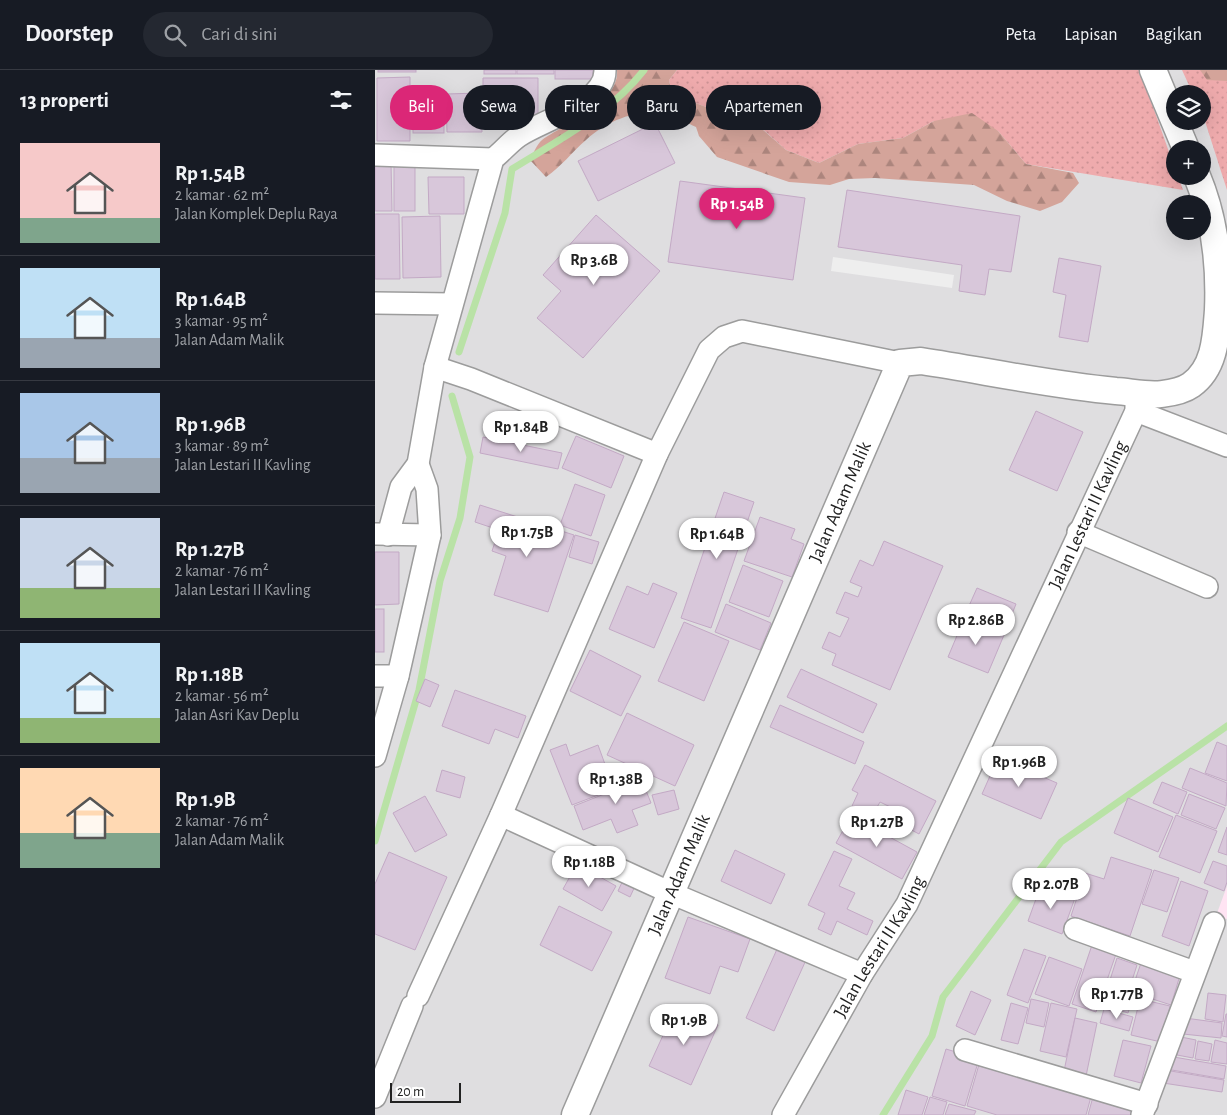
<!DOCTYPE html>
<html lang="id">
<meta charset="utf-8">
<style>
:root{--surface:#171b24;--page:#242831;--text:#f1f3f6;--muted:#9ea1a6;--line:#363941;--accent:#db2777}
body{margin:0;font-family:"Alegreya Sans",sans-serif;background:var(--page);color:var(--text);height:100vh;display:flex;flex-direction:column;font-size:19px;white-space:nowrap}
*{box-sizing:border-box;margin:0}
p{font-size:16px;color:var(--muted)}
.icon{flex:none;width:28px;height:28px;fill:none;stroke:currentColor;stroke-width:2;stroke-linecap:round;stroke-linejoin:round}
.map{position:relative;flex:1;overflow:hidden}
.sheet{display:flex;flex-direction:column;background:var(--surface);width:375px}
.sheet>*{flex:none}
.top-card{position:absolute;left:15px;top:15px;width:475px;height:45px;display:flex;gap:10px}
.fabs{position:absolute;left:791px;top:15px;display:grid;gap:10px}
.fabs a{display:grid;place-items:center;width:45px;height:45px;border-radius:50%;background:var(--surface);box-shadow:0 5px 20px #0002;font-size:25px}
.scale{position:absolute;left:15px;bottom:12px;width:71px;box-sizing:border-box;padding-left:5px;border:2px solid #222;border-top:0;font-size:14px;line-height:18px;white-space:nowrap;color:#222;-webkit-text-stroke:4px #fff;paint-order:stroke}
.price{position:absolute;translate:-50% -42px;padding:0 11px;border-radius:18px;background:#fff;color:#222;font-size:16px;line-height:32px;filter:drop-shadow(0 1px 2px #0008)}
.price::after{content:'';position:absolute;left:50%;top:30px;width:15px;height:11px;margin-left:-8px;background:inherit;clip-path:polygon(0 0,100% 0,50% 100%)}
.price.active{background:var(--accent);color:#fff}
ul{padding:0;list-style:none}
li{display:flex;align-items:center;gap:15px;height:125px;padding:0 20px}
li+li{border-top:1px solid var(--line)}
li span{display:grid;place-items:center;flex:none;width:140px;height:100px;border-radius:0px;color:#555}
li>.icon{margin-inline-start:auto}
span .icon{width:60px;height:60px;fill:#fffc;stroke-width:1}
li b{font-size:21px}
h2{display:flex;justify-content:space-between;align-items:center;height:60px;padding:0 20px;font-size:21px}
.pill{padding:0 18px;border-radius:22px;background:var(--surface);box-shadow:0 5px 20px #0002;font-size:18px;line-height:45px}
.pill.active{background:var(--accent);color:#fff}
header{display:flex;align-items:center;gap:30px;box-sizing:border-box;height:70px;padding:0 25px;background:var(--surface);border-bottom:1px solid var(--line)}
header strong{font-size:24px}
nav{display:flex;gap:28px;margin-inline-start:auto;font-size:18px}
.search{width:350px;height:45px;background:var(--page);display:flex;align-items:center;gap:12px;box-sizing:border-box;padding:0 18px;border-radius:28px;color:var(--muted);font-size:19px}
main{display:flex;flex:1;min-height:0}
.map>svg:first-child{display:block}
.residential{fill:#dfdee0;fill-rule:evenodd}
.education{fill:#ffe4f3}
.grass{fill:url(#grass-dots)}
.forest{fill:url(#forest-firs)}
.parking{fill:#eee}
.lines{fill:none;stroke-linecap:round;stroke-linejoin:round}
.stream{stroke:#b9e2a6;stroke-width:7}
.building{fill:#d8c7da;stroke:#c3a9c5}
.minor-casing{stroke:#9c9c9c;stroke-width:24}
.tertiary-casing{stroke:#9c9c9c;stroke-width:29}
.minor{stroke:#fff;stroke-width:21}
.tertiary{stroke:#fff;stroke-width:26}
.labels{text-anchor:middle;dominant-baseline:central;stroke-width:4;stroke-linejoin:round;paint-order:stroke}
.street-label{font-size:19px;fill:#222;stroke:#fff}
</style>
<header>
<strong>Doorstep</strong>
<div class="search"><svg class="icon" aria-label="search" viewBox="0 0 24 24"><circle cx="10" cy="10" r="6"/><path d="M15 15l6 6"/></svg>Cari di sini</div>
<nav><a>Peta</a><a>Lapisan</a><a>Bagikan</a></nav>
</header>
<main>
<section class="sheet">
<h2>13 properti<svg class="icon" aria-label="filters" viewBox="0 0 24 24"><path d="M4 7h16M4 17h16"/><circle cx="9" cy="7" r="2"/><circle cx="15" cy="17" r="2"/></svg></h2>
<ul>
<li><span style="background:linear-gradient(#f6c9c9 75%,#7fa58c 0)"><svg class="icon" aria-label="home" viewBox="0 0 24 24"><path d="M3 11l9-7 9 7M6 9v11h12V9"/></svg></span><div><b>Rp 1.54B</b><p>2 kamar · 62 m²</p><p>Jalan Komplek Deplu Raya</p></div></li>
<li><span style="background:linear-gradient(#bfe0f5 70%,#9aa5b1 0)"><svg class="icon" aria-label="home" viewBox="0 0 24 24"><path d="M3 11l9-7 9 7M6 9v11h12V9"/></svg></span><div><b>Rp 1.64B</b><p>3 kamar · 95 m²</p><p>Jalan Adam Malik</p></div></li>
<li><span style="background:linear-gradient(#a9c7e8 65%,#9aa5b1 0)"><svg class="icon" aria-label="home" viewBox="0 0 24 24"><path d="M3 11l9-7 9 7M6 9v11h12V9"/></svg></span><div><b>Rp 1.96B</b><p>3 kamar · 89 m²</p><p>Jalan Lestari II Kavling</p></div></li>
<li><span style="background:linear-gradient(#c9d6e8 70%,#8fb573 0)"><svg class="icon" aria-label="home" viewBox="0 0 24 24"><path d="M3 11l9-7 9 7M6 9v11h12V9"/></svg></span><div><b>Rp 1.27B</b><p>2 kamar · 76 m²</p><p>Jalan Lestari II Kavling</p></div></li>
<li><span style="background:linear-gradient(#bfe0f5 75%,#8fb573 0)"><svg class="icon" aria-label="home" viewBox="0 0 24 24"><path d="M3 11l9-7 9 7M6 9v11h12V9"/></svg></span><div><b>Rp 1.18B</b><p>2 kamar · 56 m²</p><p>Jalan Asri Kav Deplu</p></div></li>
<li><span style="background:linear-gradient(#ffd9b3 65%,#7fa58c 0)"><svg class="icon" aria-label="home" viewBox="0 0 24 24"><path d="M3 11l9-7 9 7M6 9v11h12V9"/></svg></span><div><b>Rp 1.9B</b><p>2 kamar · 76 m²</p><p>Jalan Adam Malik</p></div></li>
</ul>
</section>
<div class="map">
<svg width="852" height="1045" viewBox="0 0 852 1045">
<defs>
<pattern id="grass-dots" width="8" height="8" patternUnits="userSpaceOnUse" patternTransform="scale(1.25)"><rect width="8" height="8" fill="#efabad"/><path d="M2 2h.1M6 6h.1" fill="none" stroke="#cd9395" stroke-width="1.8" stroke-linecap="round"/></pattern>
<pattern id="forest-firs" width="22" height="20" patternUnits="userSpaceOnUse" patternTransform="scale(1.25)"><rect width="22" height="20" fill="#d4a49a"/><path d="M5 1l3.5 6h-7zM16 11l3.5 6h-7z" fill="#ac857d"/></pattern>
</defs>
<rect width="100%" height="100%" fill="#f2e8f1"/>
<path class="residential" d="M 0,0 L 852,0 L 852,1045 L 0,1045 ZM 800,24 L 828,24 L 828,51 L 800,51 ZM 800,79 L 828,79 L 828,106 L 800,106 ZM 800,134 L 828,134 L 828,161 L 800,161 Z"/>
<polygon class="education" points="852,816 852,849 841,846"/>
<g class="grass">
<polygon points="302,0 765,0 800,99 800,106 803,106 808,120 651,94 623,61 559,51 528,68 483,74 444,93 411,80 381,53 360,43 344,42 297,24 294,10"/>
<polygon points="807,0 852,0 852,120 828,45 828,24 818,24"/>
</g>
<g class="forest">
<path d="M 242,0 L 302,0 L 294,10 L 297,24 L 344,42 L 360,43 L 380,53 L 411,80 L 444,93 L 483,74 L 528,68 L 559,51 L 597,43 L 623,61 L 651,94 L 698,103 L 704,113 L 687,132 L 665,141 L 632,131 L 599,115 L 500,108 L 474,109 L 455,115 L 414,112 L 342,87 L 324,66 L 321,57 C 312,53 303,47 293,44 C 264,38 232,50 211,70 C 197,82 187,96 171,107 L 155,90 C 158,84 162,74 167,70 C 189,54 245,32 242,0 Z"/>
<polygon points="825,0 852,0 852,11 832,10"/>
</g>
<polygon class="parking" points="458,187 579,205 577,218 456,201"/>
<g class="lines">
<g class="stream">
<path d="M 84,282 L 130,143 L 137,99 C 182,71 236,43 269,0"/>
<polyline points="0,771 44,620 65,511 85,448 95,387 77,326"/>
<polyline points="508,1045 557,966 568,927 686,772 852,656"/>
</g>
</g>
<g class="building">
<rect x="3" y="0" width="38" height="2"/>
<rect x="109" y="0" width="32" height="4"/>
<rect x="142" y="0" width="37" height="4"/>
<rect x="180" y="0" width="38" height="9"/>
<polygon points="35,7 35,71 2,71 2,8"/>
<polygon points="108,8 163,8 163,50 108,51"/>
<polygon points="105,23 107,62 72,62 71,24"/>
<rect x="38" y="24" width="31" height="39"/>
<polygon points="280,53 300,93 223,131 203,91"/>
<polygon points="0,93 16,93 17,141 0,141"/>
<rect x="19" y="93" width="21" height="48"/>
<polygon points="53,107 89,107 89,144 54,144"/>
<polygon points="305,111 430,128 418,210 293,192"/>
<polygon points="472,120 645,146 636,202 614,199 610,225 584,221 587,195 463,177"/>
<polygon points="0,144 24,144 25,209 0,209"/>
<polygon points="221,145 285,201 208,288 162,248 186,221 168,205"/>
<polygon points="65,146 66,207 28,208 27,147"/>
<polygon points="684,188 726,196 713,272 684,267 691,225 678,222"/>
<polygon points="661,341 708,362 682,421 634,400"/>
<polygon points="201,366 249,386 236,418 187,398"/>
<polygon points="108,367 187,383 183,399 105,383"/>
<polygon points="200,414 230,425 216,466 185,455"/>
<polygon points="349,422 379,432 336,558 306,548"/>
<polygon points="105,435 199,465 173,542 119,525 131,486 117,481 124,460 100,452"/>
<polygon points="385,447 420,459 416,469 429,474 417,507 369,491"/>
<polygon points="200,465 224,472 217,494 194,487"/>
<polygon points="509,471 568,496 515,620 457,595 461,584 447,578 454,562 465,567 474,548 461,543 470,522 483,527 487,517 475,512 485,490 498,496"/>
<polygon points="0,482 24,482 24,534 0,535"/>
<polygon points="368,495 408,511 394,547 354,532"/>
<polygon points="278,513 302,523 279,578 234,559 252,516 273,525"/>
<polygon points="602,518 641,534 629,564 589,547"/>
<polygon points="351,534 396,553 385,580 340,562"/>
<rect x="0" y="539" width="9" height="43"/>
<polygon points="589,549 629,565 613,603 573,587"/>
<polygon points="309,552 354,571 329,631 283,611"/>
<polygon points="215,580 266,606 246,646 195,621"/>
<polygon points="426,599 502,634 488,663 412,627"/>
<polygon points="50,609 64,615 55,637 41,631"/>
<polygon points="80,620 151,646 143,668 120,659 114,674 67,656"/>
<polygon points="405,635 489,672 480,694 395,657"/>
<polygon points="252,643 319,675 300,716 232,685"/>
<polygon points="842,672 852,676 852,711 830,703"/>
<polygon points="191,674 195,686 223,675 239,719 197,735 175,680"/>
<polygon points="623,688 682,713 666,749 607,724"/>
<polygon points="490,695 561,731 544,764 529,756 534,746 505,732 497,746 477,736 483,723 477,720"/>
<polygon points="815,698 852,713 851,736 807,718"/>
<polygon points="67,700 90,707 85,728 61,721"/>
<polygon points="263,701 276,733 257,740 263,755 242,763 236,749 208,760 199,736 242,719 238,710"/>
<polygon points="787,712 812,722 803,744 778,733"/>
<polygon points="299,720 304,739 283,745 277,725"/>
<polygon points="814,724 850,738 841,759 806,745"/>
<polygon points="50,726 72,765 40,782 18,743"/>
<polygon points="753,728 798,747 783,782 739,763"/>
<polygon points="801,745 842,761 825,803 784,787"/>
<polygon points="476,746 542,782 527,809 461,773"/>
<polygon points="852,757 852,785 843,782"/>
<polygon points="360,780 410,804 396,834 346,811"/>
<polygon points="459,781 477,789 464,816 480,823 472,839 498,851 492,865 462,851 456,865 443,859 450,843 433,835"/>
<polygon points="14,782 72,807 40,880 0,864 0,814"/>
<polygon points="736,787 777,800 755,866 696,846 710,803 729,809"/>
<polygon points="838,791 852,796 852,812 849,821 829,813"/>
<polygon points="202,794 241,816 227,841 188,819"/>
<polygon points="779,800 804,808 792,842 767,834"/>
<polygon points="249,808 261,814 255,827 243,821"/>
<polygon points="806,811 833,821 814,876 787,866"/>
<polygon points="666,815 700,828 687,864 653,851"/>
<polygon points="184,836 237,862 217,901 165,875"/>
<polygon points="313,847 375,869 363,902 345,896 335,924 290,908"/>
<polygon points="717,875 741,884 721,942 697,934"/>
<polygon points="403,877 431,890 399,961 371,948"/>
<polygon points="649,879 671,886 653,933 632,925"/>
<polygon points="674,887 707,899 694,936 660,924"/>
<polygon points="742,888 762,895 753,923 759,925 753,943 727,935"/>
<polygon points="767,890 806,902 796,935 756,922"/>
<polygon points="596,921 616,930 600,965 581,956"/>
<polygon points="833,923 851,925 848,952 830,949"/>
<polygon points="656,929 674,933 669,957 651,953"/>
<polygon points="765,929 795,936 786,972 756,965"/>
<polygon points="636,933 653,938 643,974 626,970"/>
<polygon points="676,933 702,939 691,987 665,981"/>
<polygon points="301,937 343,955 316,1015 274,996"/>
<polygon points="729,939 758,947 754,961 725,953"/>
<polygon points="851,944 852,944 852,967 847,966"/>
<polygon points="700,948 722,953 711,1006 689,1001"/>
<polygon points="810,948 847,953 846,968 808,964"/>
<polygon points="806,967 821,970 818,988 802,985"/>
<polygon points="748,970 776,976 766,1013 739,1006"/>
<polygon points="840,970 852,973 852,994 836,992"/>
<polygon points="823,971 837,974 834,991 820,989"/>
<polygon points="571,979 604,989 590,1036 557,1026"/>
<polygon points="793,986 851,996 849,1009 791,999"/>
<polygon points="605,991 717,1023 711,1045 622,1045 592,1036"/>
<polygon points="790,1000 849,1010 847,1022 788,1013"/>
<polygon points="531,1020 553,1027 547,1045 523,1045"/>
<polygon points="719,1023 761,1035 758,1045 713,1045"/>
<polygon points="555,1027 572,1032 568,1045 549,1045"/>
<polygon points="574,1034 601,1041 599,1045 570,1045"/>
</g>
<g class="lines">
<defs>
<g id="minor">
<polyline points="0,85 118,89"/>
<polyline points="0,233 77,234"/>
<polyline points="60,297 96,309 282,384"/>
<polyline points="761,341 852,376"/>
<polyline points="703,462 832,517"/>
<polyline points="1,464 55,465"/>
<path d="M 13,465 L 26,417 L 43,394 L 60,297 L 118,89 C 127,82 135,72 144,66 C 168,50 231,33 230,0"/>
<polyline points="0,606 23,606"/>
<polyline points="0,686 23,606 55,465 52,419 43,394"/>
<polyline points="126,745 296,823 487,904"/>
<polyline points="700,859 819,902"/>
<polyline points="43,926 126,745 282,384 334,280 349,267 367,261 525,293"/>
<polyline points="590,980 772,1034"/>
<polyline points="0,1027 37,936"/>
<path id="s1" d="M 408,1045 L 487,904 L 532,834 L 761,341 L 761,322"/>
<polyline points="767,1045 839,853"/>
</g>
<g id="tertiary">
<polyline points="778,0 811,79"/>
<path id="s2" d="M 200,1045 L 525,293 L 546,291 C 611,301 676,315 741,321 C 756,322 773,326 787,324 C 795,323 809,320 816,315 C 840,298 841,267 843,240 C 845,193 840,149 822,106"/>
</g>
</defs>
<use href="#minor" class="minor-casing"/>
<use href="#tertiary" class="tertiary-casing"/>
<use href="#minor" class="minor"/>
<use href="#tertiary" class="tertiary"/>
</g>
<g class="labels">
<g class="street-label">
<text stroke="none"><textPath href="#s2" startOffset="668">Jalan Adam Malik</textPath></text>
<text stroke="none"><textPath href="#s1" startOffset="674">Jalan Lestari II Kavling</textPath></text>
<text stroke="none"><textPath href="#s2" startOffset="262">Jalan Adam Malik</textPath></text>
<text stroke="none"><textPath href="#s1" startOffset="194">Jalan Lestari II Kavling</textPath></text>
</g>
</g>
</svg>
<div class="fabs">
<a><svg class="icon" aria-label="layers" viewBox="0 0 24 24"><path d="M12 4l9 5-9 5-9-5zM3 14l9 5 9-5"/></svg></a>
<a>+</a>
<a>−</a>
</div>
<div class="scale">20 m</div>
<b class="price active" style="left:362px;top:160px">Rp 1.54B</b>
<b class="price" style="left:219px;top:216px">Rp 3.6B</b>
<b class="price" style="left:146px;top:383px">Rp 1.84B</b>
<b class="price" style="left:152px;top:488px">Rp 1.75B</b>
<b class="price" style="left:342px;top:490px">Rp 1.64B</b>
<b class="price" style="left:601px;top:576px">Rp 2.86B</b>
<b class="price" style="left:644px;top:718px">Rp 1.96B</b>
<b class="price" style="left:241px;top:735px">Rp 1.38B</b>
<b class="price" style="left:502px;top:778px">Rp 1.27B</b>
<b class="price" style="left:214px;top:818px">Rp 1.18B</b>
<b class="price" style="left:676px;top:840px">Rp 2.07B</b>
<b class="price" style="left:742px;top:950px">Rp 1.77B</b>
<b class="price" style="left:309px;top:976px">Rp 1.9B</b>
<div class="top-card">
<a class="pill active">Beli</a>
<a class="pill">Sewa</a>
<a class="pill">Filter</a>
<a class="pill">Baru</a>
<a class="pill">Apartemen</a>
</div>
</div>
</main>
